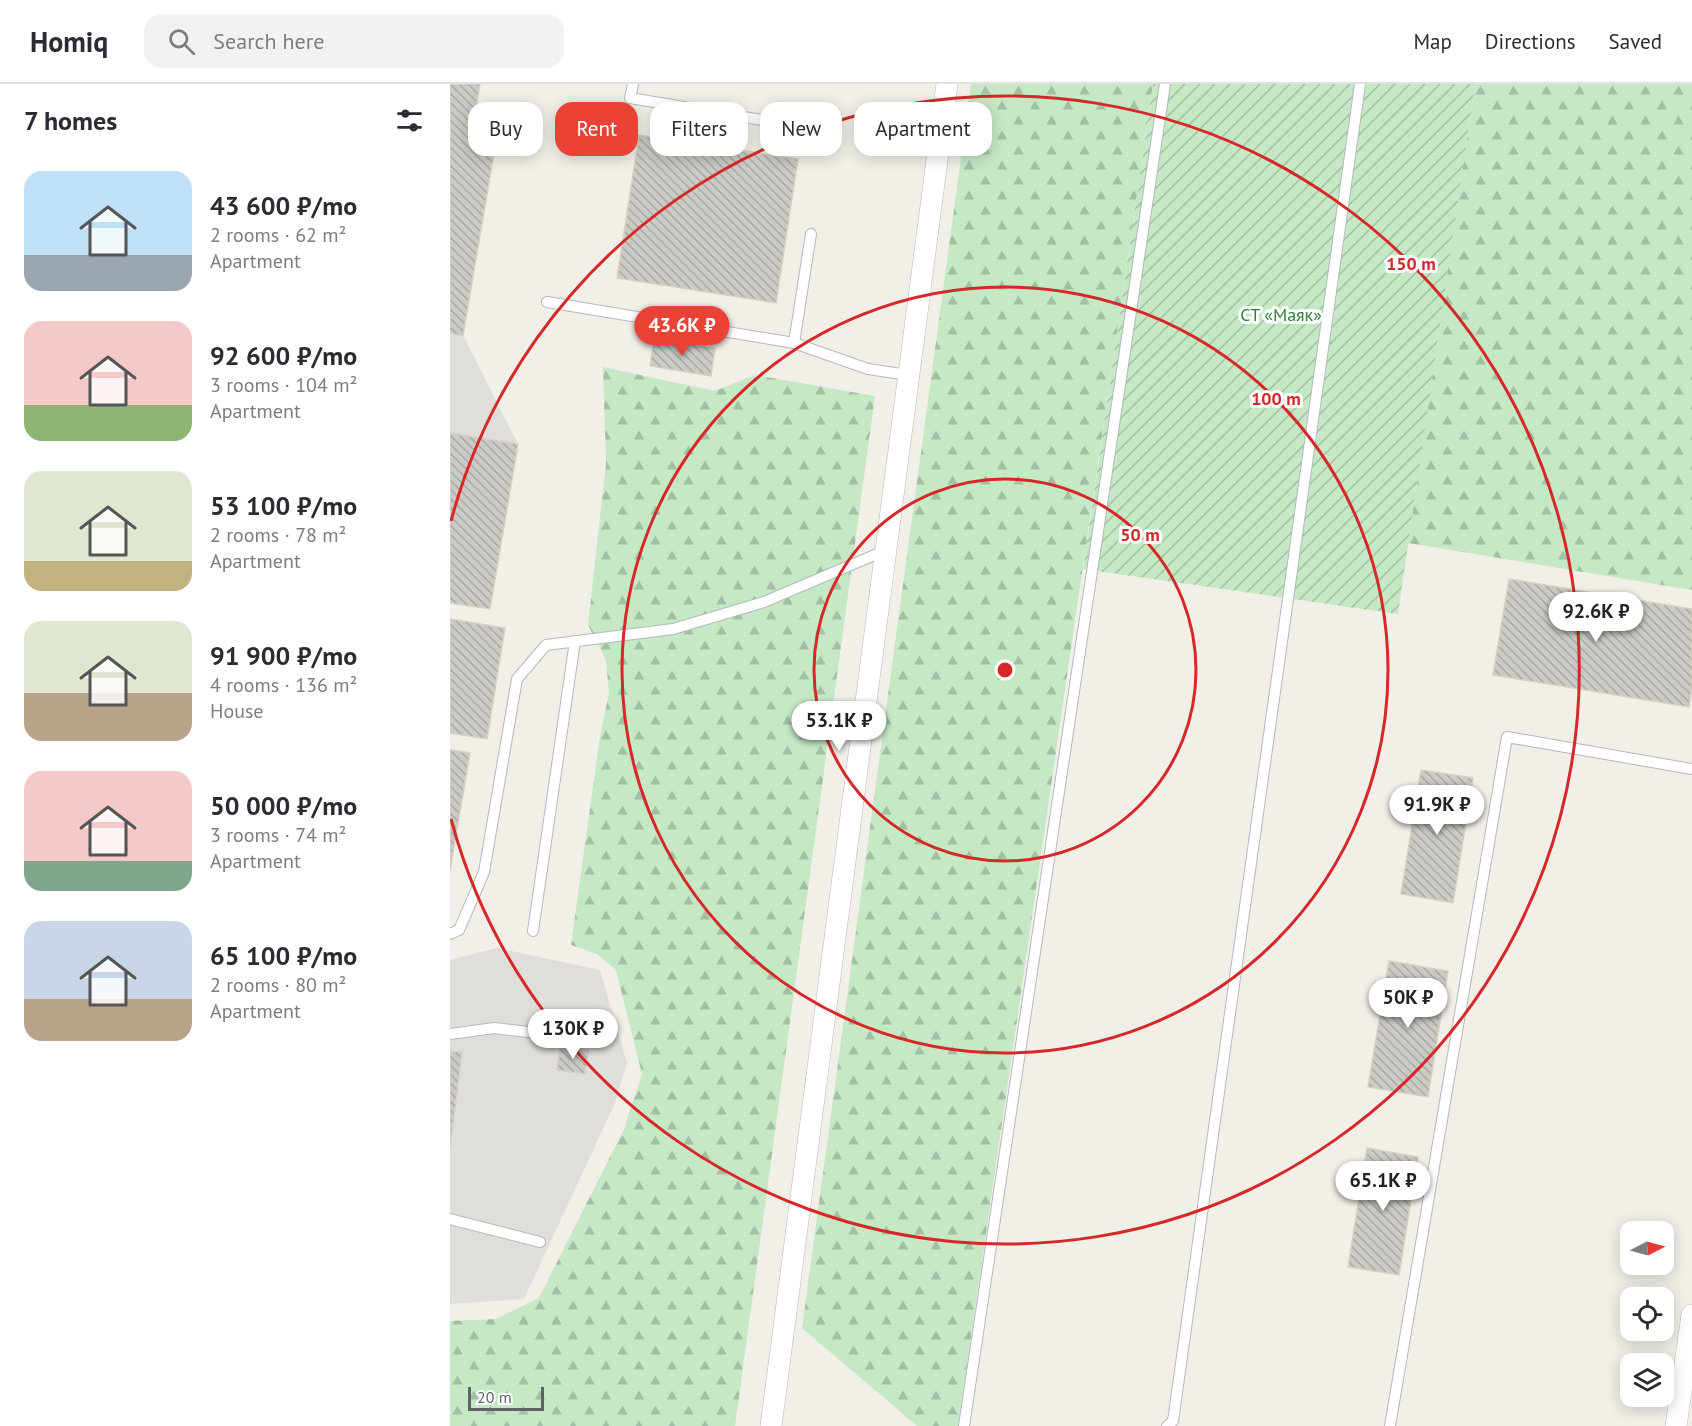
<!DOCTYPE html>
<meta charset="utf-8">
<style>
:root{--surface:#fff;--page:#f2f2f3;--text:#2b2b33;--muted:#7c7c81;--line:#e1e1e2;--accent:#ea4335}
body{margin:0;font-family:"PT Sans",sans-serif;background:var(--page);color:var(--text);height:100vh;display:flex;flex-direction:column;font-size:22px;white-space:nowrap}
*{box-sizing:border-box;margin:0}
p{font-size:20px;color:var(--muted)}
.icon{flex:none;width:33px;height:33px;fill:none;stroke:currentColor;stroke-width:2;stroke-linecap:round;stroke-linejoin:round}
.map{position:relative;flex:1;overflow:hidden}
.drawer{display:flex;flex-direction:column;background:var(--surface);width:450px}
.drawer>*{flex:none}
.top-card{position:absolute;left:18px;top:18px;width:570px;height:54px;display:flex;gap:12px}
.needle{width:39px;rotate:84deg}
.buttons{position:absolute;left:1170px;top:1137px;display:grid;gap:12px}
.buttons a{display:grid;place-items:center;width:54px;height:54px;border-radius:12px;background:var(--surface);box-shadow:0 3px 15px #0003;font-size:30px}
.scale{position:absolute;left:18px;bottom:15px;width:76px;box-sizing:border-box;padding-left:6px;border:3px solid #5f6368;border-top:0;font-size:16px;line-height:21px;white-space:nowrap;color:#5f6368;-webkit-text-stroke:4px #fff;paint-order:stroke}
.price{position:absolute;translate:-50% -51px;padding:0 14px;border-radius:21px;background:#fff;color:#222;font-size:20px;line-height:39px;filter:drop-shadow(0 2px 3px #0008)}
.price::after{content:'';position:absolute;left:50%;top:36px;width:18px;height:14px;margin-left:-9px;background:inherit;clip-path:polygon(0 0,100% 0,50% 100%)}
.price.on{background:var(--accent);color:#fff}
ul{padding:0;list-style:none}
li{display:flex;align-items:center;gap:18px;height:150px;padding:0 24px}
li span{display:grid;place-items:center;flex:none;width:168px;height:120px;border-radius:18px;color:#555}
li>.icon{margin-inline-start:auto}
span .icon{width:72px;height:72px;fill:#fffc;stroke-width:1}
li b{font-size:26px}
h2{display:flex;justify-content:space-between;align-items:center;height:72px;padding:0 24px;font-size:26px}
.chip{padding:0 21px;border-radius:18px;background:var(--surface);box-shadow:0 3px 15px #0003;font-size:21px;line-height:54px}
.chip.on{background:var(--accent);color:#fff}
header{display:flex;align-items:center;gap:36px;box-sizing:border-box;height:84px;padding:0 30px;background:var(--surface);border-bottom:2px solid var(--line)}
header strong{font-size:28px}
nav{display:flex;gap:33px;margin-inline-start:auto;font-size:21px}
.search{width:420px;height:54px;background:var(--page);display:flex;align-items:center;gap:15px;box-sizing:border-box;padding:0 21px;border-radius:18px;color:var(--muted);font-size:22px}
main{display:flex;flex:1;min-height:0}
.map>svg:first-child{display:block}
.industrial{fill:#e0deda}
.forest{fill:url(#forest-firs)}
.garden{fill:url(#garden-furrows)}
.building{fill:url(#building-back-hatch);stroke:#d6d1c6;stroke-width:1.5}
.lines{fill:none;stroke-linecap:round;stroke-linejoin:round}
.lane-casing{stroke:#b5b8bc;stroke-width:12}
.street-casing{stroke:#b5b8bc;stroke-width:22}
.lane{stroke:#fff;stroke-width:10}
.street{stroke:#fff;stroke-width:21}
.ring{fill:none;stroke:#d62828;stroke-width:3}
.labels{text-anchor:middle;dominant-baseline:central;stroke-width:6;stroke-linejoin:round;paint-order:stroke}
.park-label{font-size:18px;fill:#348238;stroke:#fff}
.centre{fill:#d62828;stroke:#fff;stroke-width:3}
.ring-label{font-size:18px;text-anchor:middle;font-weight:bold;fill:#d62828;stroke:#fff;stroke-width:6;stroke-linejoin:round;paint-order:stroke}
</style>
<header>
<strong>Homiq</strong>
<div class="search"><svg class="icon" aria-label="search" viewBox="0 0 24 24"><circle cx="10" cy="10" r="6"/><path d="M15 15l6 6"/></svg>Search here</div>
<nav><a>Map</a><a>Directions</a><a>Saved</a></nav>
</header>
<main>
<section class="drawer">
<h2>7 homes<svg class="icon" aria-label="filters" viewBox="0 0 24 24"><path d="M4 7h16M4 17h16"/><circle cx="9" cy="7" r="2"/><circle cx="15" cy="17" r="2"/></svg></h2>
<ul>
<li><span style="background:linear-gradient(#bfe0f5 70%,#9aa5b1 0)"><svg class="icon" aria-label="home" viewBox="0 0 24 24"><path d="M3 11l9-7 9 7M6 9v11h12V9"/></svg></span><div><b>43 600 ₽/mo</b><p>2 rooms · 62 m²</p><p>Apartment</p></div></li>
<li><span style="background:linear-gradient(#f6c9c9 70%,#8fb573 0)"><svg class="icon" aria-label="home" viewBox="0 0 24 24"><path d="M3 11l9-7 9 7M6 9v11h12V9"/></svg></span><div><b>92 600 ₽/mo</b><p>3 rooms · 104 m²</p><p>Apartment</p></div></li>
<li><span style="background:linear-gradient(#dfe7d0 75%,#c2b280 0)"><svg class="icon" aria-label="home" viewBox="0 0 24 24"><path d="M3 11l9-7 9 7M6 9v11h12V9"/></svg></span><div><b>53 100 ₽/mo</b><p>2 rooms · 78 m²</p><p>Apartment</p></div></li>
<li><span style="background:linear-gradient(#dfe7d0 60%,#b9a48a 0)"><svg class="icon" aria-label="home" viewBox="0 0 24 24"><path d="M3 11l9-7 9 7M6 9v11h12V9"/></svg></span><div><b>91 900 ₽/mo</b><p>4 rooms · 136 m²</p><p>House</p></div></li>
<li><span style="background:linear-gradient(#f6c9c9 75%,#7fa58c 0)"><svg class="icon" aria-label="home" viewBox="0 0 24 24"><path d="M3 11l9-7 9 7M6 9v11h12V9"/></svg></span><div><b>50 000 ₽/mo</b><p>3 rooms · 74 m²</p><p>Apartment</p></div></li>
<li><span style="background:linear-gradient(#c9d6e8 65%,#b9a48a 0)"><svg class="icon" aria-label="home" viewBox="0 0 24 24"><path d="M3 11l9-7 9 7M6 9v11h12V9"/></svg></span><div><b>65 100 ₽/mo</b><p>2 rooms · 80 m²</p><p>Apartment</p></div></li>
</ul>
</section>
<div class="map">
<svg width="1242" height="1342" viewBox="0 0 1242 1342">
<defs>
<pattern id="forest-firs" width="22" height="20" patternUnits="userSpaceOnUse" patternTransform="scale(1.5)"><rect width="22" height="20" fill="#c5e8c5"/><path d="M5 1l3.5 6h-7zM16 11l3.5 6h-7z" fill="#a3c0a4"/></pattern>
<pattern id="garden-furrows" width="10" height="10" patternUnits="userSpaceOnUse" patternTransform="scale(1.5)"><rect width="10" height="10" fill="#c5e8c5"/><path d="M-1 1l2-2M0 10L10 0M9 11l2-2" fill="none" stroke="#a3c0a4"/></pattern>
<pattern id="building-back-hatch" width="6" height="6" patternUnits="userSpaceOnUse" patternTransform="scale(1.5)"><rect width="6" height="6" fill="#cccac5"/><path d="M-1 5l2 2M0 0l6 6M5-1l2 2" fill="none" stroke="#a9a8a4"/></pattern>
</defs>
<rect width="100%" height="100%" fill="#f1efe8"/>
<g class="industrial">
<polygon points="0,0 30,0 20,59 45,63 13,251 68,360 40,525 0,519"/>
<polygon points="47,864 150,886 177,979 165,1019 74,1215 0,1220 0,876"/>
</g>
<g class="forest">
<polygon points="521,0 703,0 508,1342 467,1342 352,1244"/>
<polygon points="1025,0 1242,0 1242,506 958,459"/>
<polygon points="153,283 265,307 305,291 425,312 285,1342 0,1342 0,1237 46,1235 89,1214 174,1045 192,990 166,886 147,870 121,861 150,652 159,609 156,576 138,541 156,380"/>
</g>
<polygon class="garden" points="703,0 1025,0 948,530 633,485"/>
<g class="building">
<polygon points="0,0 30,0 20,59 45,63 13,252 0,249"/>
<polygon points="189,51 348,75 326,219 167,194"/>
<polygon points="204,254 265,264 261,292 200,282"/>
<polygon points="0,349 68,360 40,525 0,519"/>
<polygon points="1059,495 1242,525 1242,604 1239,623 1043,591"/>
<polygon points="0,535 55,544 37,655 0,649"/>
<polygon points="0,666 20,669 0,786"/>
<polygon points="971,686 1023,694 1003,819 951,810"/>
<polygon points="939,877 998,887 978,1013 918,1003"/>
<polygon points="110,962 139,966 135,990 107,986"/>
<polygon points="0,967 12,968 0,1065"/>
<polygon points="917,1064 968,1073 949,1191 898,1183"/>
</g>
<g class="lines">
<defs>
<g id="lane">
<polyline points="183,0 180,14 354,43"/>
<polyline points="97,218 344,259 418,285 458,291"/>
<polyline points="344,259 361,150"/>
<polyline points="83,847 125,557"/>
<polyline points="0,850 9,846 34,788 67,595 96,561 223,545 314,518 434,467"/>
<polyline points="0,950 44,944 138,955"/>
<polyline points="0,1135 90,1158"/>
<polyline points="514,1342 715,0"/>
<polyline points="717,1342 723,1337 910,0"/>
<polyline points="940,1342 1057,653 1242,685"/>
</g>
<g id="street">
<polyline points="321,1342 497,0"/>
<polyline points="1226,1342 1242,1231"/>
</g>
</defs>
<use href="#lane" class="lane-casing"/>
<use href="#street" class="street-casing"/>
<use href="#lane" class="lane"/>
<use href="#street" class="street"/>
</g>
<g class="ring">
<circle cx="555" cy="586" r="191"/>
<circle cx="555" cy="586" r="383"/>
<path d="M1 437A574 574 0 1 1 1 735"/>
</g>
<g class="labels">
<g class="park-label">
<text x="831" y="230">СТ «Маяк»</text>
</g>
</g>
<circle cx="555" cy="586" r="9" class="centre"/>
<g class="ring-label">
<text x="961" y="186">150 m</text>
<text x="826" y="321">100 m</text>
<text x="690" y="457">50 m</text>
</g>
</svg>
<div class="buttons">
<a><svg class="needle" viewBox="-14 -14 28 28"><path d="M0-13l5 13h-10z" fill="#e53935"/><path d="M0 13l5-13h-10z" fill="#7c7c81"/></svg></a>
<a><svg class="icon" aria-label="locate" viewBox="0 0 24 24"><circle cx="12" cy="12" r="6"/><path d="M12 2v4M12 18v4M2 12h4M18 12h4"/></svg></a>
<a><svg class="icon" aria-label="layers" viewBox="0 0 24 24"><path d="M12 4l9 5-9 5-9-5zM3 14l9 5 9-5"/></svg></a>
</div>
<div class="scale">20 m</div>
<b class="price on" style="left:232px;top:273px">43.6K ₽</b>
<b class="price" style="left:1146px;top:559px">92.6K ₽</b>
<b class="price" style="left:389px;top:668px">53.1K ₽</b>
<b class="price" style="left:987px;top:752px">91.9K ₽</b>
<b class="price" style="left:958px;top:945px">50K ₽</b>
<b class="price" style="left:123px;top:976px">130K ₽</b>
<b class="price" style="left:933px;top:1128px">65.1K ₽</b>
<div class="top-card">
<a class="chip">Buy</a>
<a class="chip on">Rent</a>
<a class="chip">Filters</a>
<a class="chip">New</a>
<a class="chip">Apartment</a>
</div>
</div>
</main>
